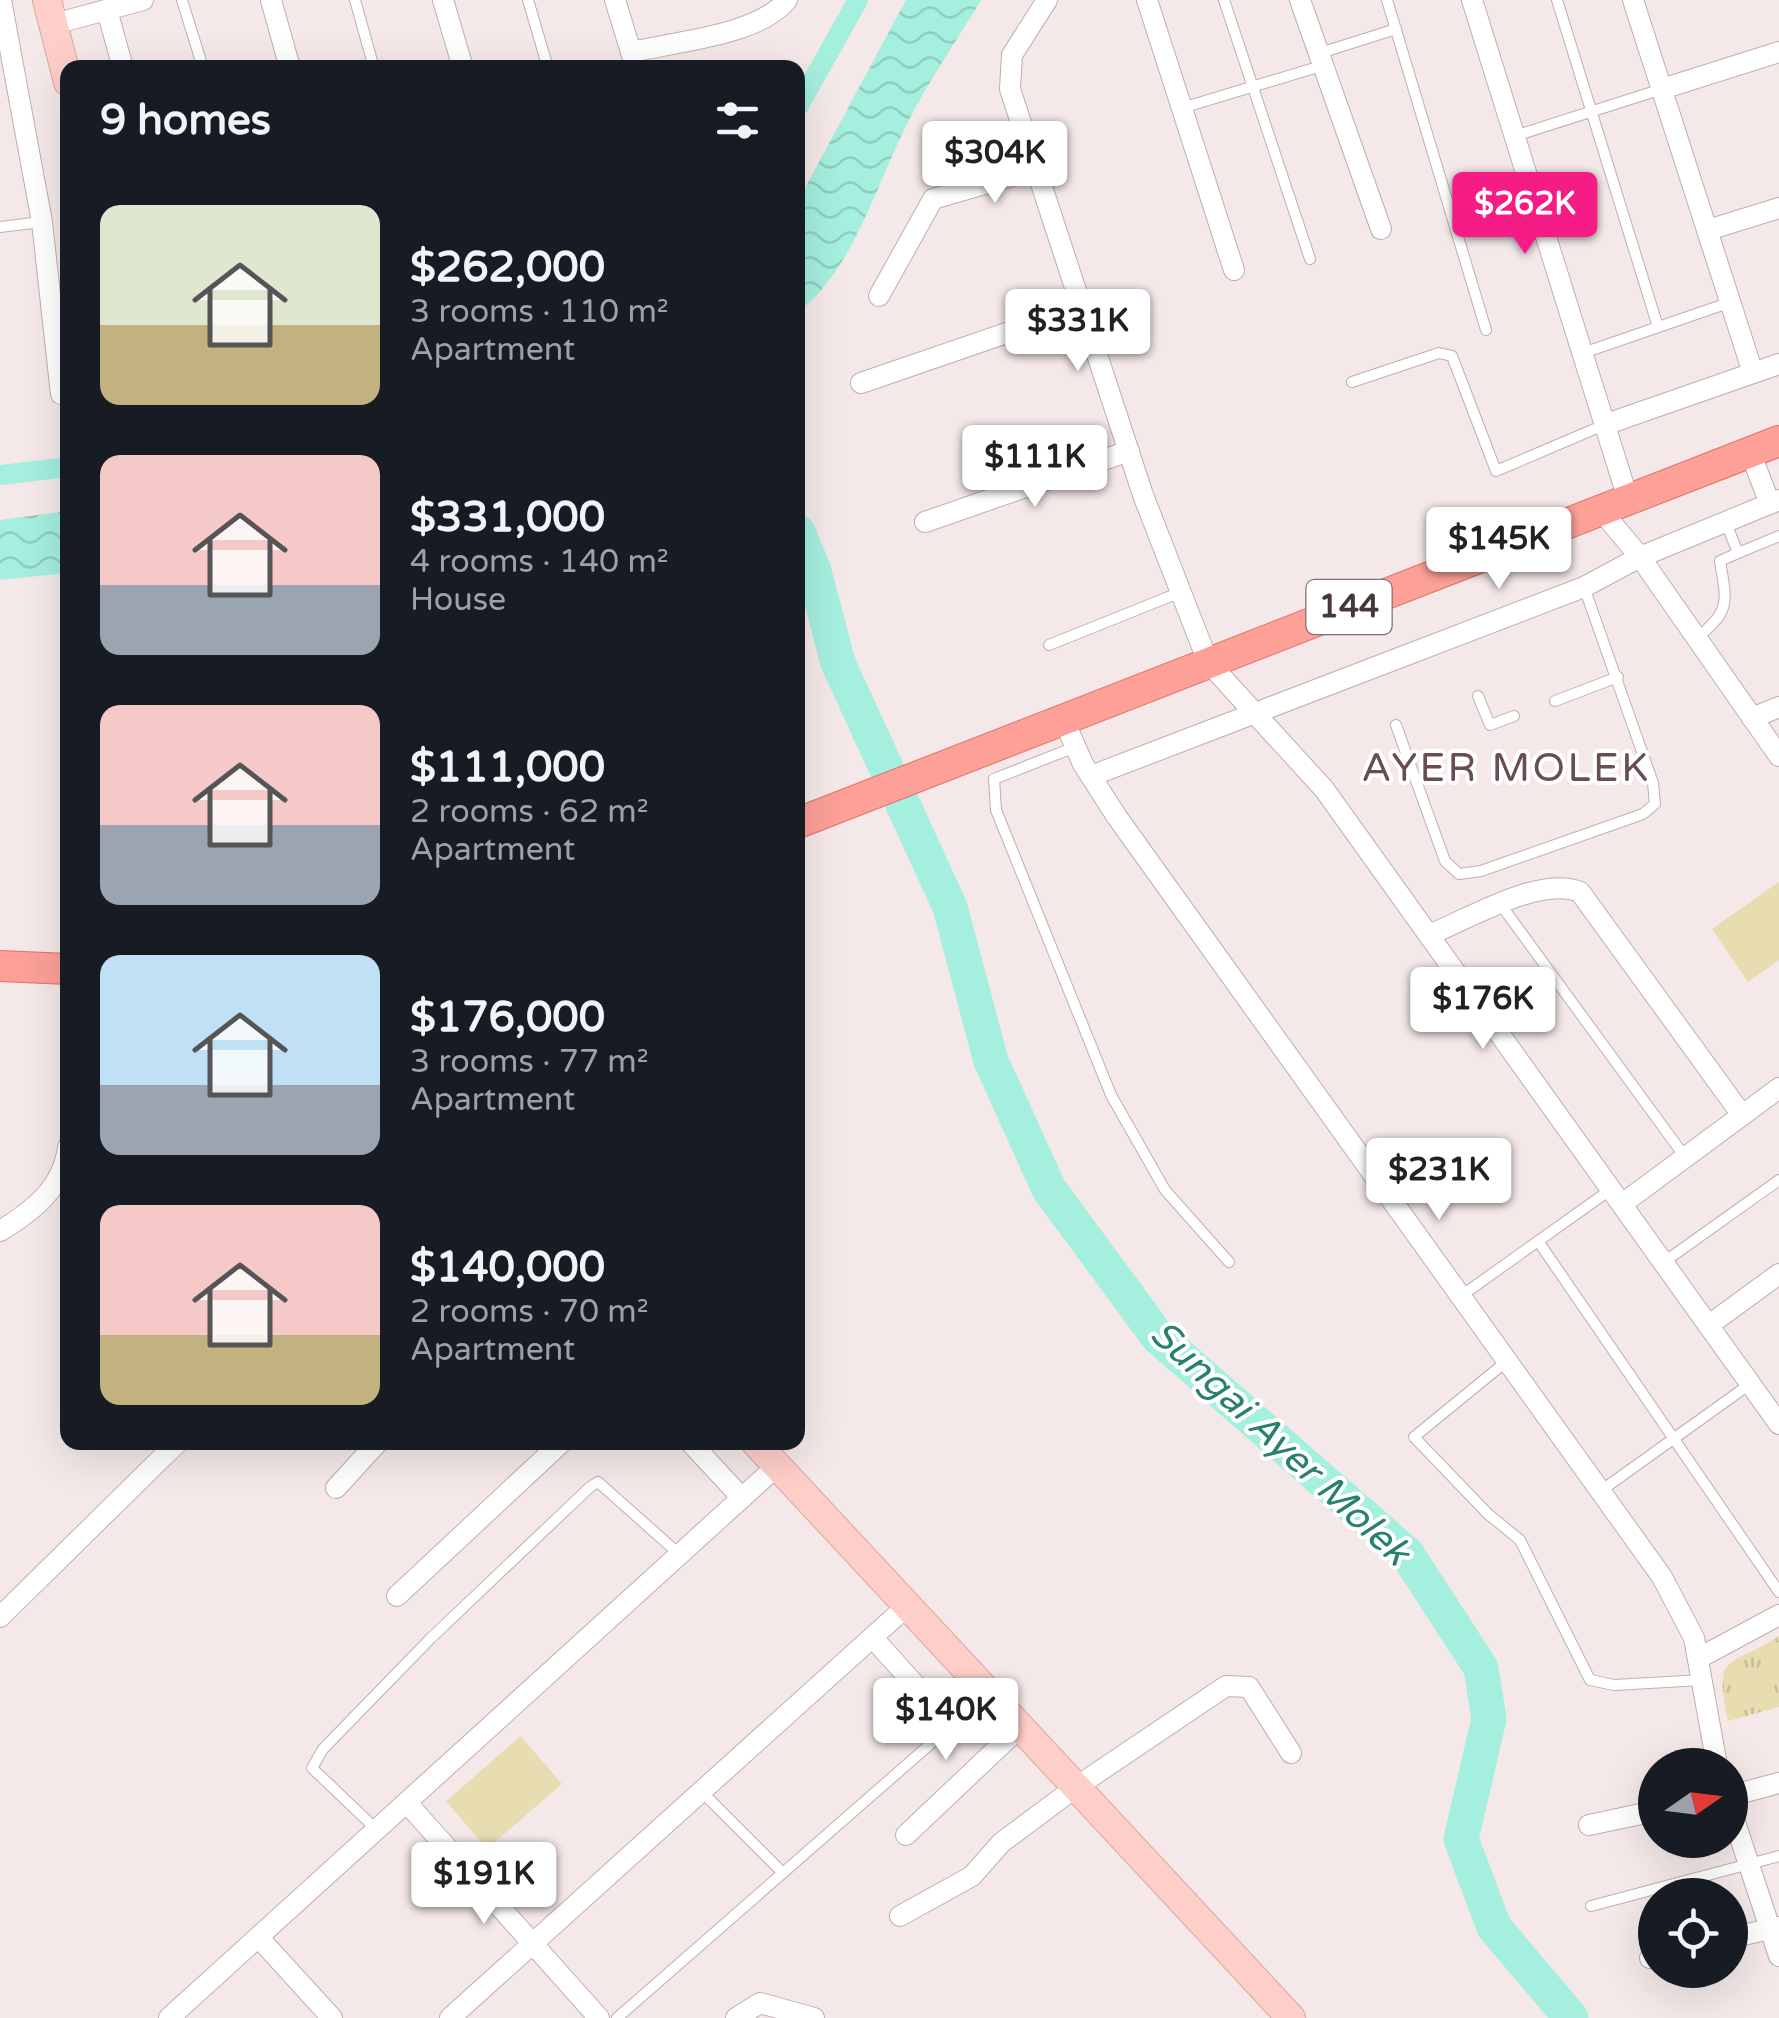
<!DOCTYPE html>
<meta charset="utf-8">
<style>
:root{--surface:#171b24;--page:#20242c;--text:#f1f3f6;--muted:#9ea1a6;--accent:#f61c85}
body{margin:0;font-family:"Varela Round",sans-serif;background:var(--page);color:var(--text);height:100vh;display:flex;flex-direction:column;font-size:38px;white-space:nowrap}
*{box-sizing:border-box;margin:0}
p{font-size:32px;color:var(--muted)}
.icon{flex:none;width:55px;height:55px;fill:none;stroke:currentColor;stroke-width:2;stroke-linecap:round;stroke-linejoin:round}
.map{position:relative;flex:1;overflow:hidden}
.drawer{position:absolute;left:60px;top:60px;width:745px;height:1390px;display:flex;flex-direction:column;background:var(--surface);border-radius:20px;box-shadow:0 10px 40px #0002}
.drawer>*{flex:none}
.needle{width:65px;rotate:76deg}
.controls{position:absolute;left:1638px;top:1748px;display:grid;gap:20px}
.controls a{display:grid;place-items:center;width:110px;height:110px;border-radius:50%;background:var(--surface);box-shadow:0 10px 40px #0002;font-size:50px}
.price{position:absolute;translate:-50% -85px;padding:0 22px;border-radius:10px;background:#fff;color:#222;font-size:32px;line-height:65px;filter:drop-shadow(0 2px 5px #0008)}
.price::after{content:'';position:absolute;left:50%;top:60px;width:30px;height:22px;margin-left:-15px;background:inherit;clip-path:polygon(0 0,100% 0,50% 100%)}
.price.active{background:var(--accent);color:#fff}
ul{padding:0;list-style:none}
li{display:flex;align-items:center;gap:30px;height:250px;padding:0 40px}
li span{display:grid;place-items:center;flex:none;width:280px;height:200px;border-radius:20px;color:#555}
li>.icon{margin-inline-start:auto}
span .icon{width:120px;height:120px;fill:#fffc;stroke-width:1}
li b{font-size:42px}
h2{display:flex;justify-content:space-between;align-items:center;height:120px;padding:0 40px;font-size:42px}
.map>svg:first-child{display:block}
.grass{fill:url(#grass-tufts)}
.garden{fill:#e7ddb1}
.water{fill:url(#water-waves)}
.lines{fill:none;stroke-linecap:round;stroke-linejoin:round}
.canal{stroke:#a5efdf;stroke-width:20}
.river{stroke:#a5efdf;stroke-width:35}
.service-casing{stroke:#c2aead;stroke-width:12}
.minor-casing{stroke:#c2aead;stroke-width:22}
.secondary-casing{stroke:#dca59f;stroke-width:30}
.primary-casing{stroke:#e27067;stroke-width:32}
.service{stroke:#fff;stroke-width:10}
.minor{stroke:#fff;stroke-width:20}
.secondary{stroke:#fecec8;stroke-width:28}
.primary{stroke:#fca098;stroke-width:30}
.labels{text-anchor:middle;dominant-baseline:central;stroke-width:8;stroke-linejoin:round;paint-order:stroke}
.shield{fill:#fff;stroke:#7e7373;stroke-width:2.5}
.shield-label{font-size:32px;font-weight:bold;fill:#473737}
.water-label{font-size:38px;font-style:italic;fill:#27816e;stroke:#fff}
.quarter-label{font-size:40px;letter-spacing:2.5px;fill:#694e4f;stroke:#fff}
</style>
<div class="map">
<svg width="1779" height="2018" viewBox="0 0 1779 2018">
<defs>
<pattern id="grass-tufts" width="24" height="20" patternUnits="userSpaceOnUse" patternTransform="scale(2.5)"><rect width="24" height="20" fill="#e7ddb1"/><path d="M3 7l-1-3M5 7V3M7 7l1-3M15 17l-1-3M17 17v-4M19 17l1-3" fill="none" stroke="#c8be99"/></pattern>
<pattern id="water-waves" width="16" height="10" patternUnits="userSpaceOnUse" patternTransform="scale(2.5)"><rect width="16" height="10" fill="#a5efdf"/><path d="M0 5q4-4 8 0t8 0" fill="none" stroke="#8fcec0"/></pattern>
</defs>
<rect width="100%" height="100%" fill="#f4e9e8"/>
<path class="grass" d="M 1779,1636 L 1779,1707 L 1728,1721 C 1714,1650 1727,1670 1779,1636 Z"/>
<g class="garden">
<polygon points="1779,882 1779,960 1748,982 1712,929"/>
<polygon points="521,1736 562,1784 487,1849 446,1801"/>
</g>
<g class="water">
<path d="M 906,0 L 981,0 C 957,40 930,79 909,120 C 878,180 853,271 798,312 L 798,201 Z"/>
<polygon points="67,511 67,573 0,580 0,520"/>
</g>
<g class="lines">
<g class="canal">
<polyline points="798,107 858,0"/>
<polyline points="0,475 68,467"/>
</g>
<polyline class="river" points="798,532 814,571 838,663 950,907 991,1061 1049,1189 1158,1337 1407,1554 1481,1668 1489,1719 1461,1839 1494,1927 1571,2018"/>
<defs>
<g id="service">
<polyline points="182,0 203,68"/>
<polyline points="355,0 374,68"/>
<polyline points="528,0 548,68"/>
<polyline points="1224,0 1310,259"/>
<polyline points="1387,0 1486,330"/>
<polyline points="1557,0 1658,327"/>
<polyline points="1317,54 1396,29"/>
<polyline points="1182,108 1321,66"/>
<polyline points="1515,136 1662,89"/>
<polyline points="0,227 41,222"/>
<polyline points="1583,353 1731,302"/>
<polyline points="1352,382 1439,353 1452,356 1496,471 1604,425"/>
<polyline points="1738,553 1779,536"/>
<path d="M 1696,639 C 1731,610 1727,603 1720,561 L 1738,553 L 1726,523"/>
<polyline points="1049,645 1181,592"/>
<polyline points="1478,696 1490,725 1514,716"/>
<polyline points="1555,701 1618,677"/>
<polyline points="1396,725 1445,861 1459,874 1481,871 1643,814 1655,804 1653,783 1584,587"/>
<polyline points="1075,747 994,779 996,810 1111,1095 1165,1190 1229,1262"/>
<polyline points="1501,905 1685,1157"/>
<polyline points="1538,1241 1779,1592"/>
<polyline points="1664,1262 1779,1180"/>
<polyline points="1461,1296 1610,1190"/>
<polyline points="1507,1361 1414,1437 1488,1514 1520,1540 1590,1680 1614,1685 1702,1680"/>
<polyline points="1602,1490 1750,1384"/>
<polyline points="703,1793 783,1873"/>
<polyline points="376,1829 312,1768 323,1749 431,1638 590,1487 598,1482 679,1554"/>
<polyline points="1591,1906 1779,1856"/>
<polyline points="617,2018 951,1726"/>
</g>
<g id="minor">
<polyline points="1,0 42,222 61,394"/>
<polyline points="271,0 290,68"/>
<polyline points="443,0 463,68"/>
<polyline points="615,0 636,68"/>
<polyline points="1047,0 1012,55 1010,89 1143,495 1208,662 1324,789 1779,1424"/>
<polyline points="1147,0 1234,270"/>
<polyline points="1300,0 1381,229"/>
<polyline points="1472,0 1628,499"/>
<polyline points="1633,0 1753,373"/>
<polyline points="107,10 123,68"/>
<polyline points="54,24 143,0"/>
<path d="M 631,52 C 675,42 759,35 787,0"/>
<polyline points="1662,89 1779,52"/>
<polyline points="1708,230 1779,208"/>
<polyline points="879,296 933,199 1036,169"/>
<polyline points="861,383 1082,307"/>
<polyline points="1604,425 1779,364"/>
<polyline points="1750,452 1770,504"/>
<polyline points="1600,509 1640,557 1779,756"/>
<polyline points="925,522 1129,451"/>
<polyline points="1063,718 1083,764 1117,817 1662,1577 1694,1638 1717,1765"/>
<polyline points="1752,718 1779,707"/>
<polyline points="1091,776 1584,587 1640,557 1779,500"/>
<path d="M 1429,935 C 1468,919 1541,875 1580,892 L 1742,1115"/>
<polyline points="1622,1204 1779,1088"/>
<path d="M 0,1231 C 33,1211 63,1188 68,1147"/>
<polyline points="1709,1325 1779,1274"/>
<polyline points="690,1442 742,1498"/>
<polyline points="336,1488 378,1442"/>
<polyline points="397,1596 562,1442"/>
<polyline points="0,1617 178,1442"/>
<polyline points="873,1638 952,1726"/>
<polyline points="1699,1658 1779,1615"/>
<polyline points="1730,1796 1779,1783"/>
<polyline points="407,1803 599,2018"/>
<polyline points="1730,1807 1779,1956"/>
<polyline points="1589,1825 1655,1811"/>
<polyline points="906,1835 1020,1727"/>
<polyline points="900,1916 972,1876 1001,1843 1076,1787 1226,1686 1249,1687 1291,1753"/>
<polyline points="259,1938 332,2018"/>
<polyline points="1730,1938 1779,1927"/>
<polyline points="1650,1958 1655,1957"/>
<polyline points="169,2018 777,1466"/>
<polyline points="450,2018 907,1606"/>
<polyline points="736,2018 760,2003 814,2018"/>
</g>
<g id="secondary">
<polyline points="47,0 68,82"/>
<polyline points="755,1442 1291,2018"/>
</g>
<g id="primary">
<polyline points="798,823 1779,441"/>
<polyline points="0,966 68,969"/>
</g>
</defs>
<use href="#service" class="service-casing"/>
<use href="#minor" class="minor-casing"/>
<use href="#secondary" class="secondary-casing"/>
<use href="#primary" class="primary-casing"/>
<use href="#service" class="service"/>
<use href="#minor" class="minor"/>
<use href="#secondary" class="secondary"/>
<use href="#primary" class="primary"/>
</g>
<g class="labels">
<rect class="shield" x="1306.5" y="580" width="85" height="54" rx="8"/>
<g class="shield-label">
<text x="1349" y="607">144</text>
</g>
<g class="water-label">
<text transform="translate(1280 1443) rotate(43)">Sungai Ayer Molek</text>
</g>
<g class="quarter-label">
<text x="1506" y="768">AYER MOLEK</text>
</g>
</g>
</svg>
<div class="controls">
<a><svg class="needle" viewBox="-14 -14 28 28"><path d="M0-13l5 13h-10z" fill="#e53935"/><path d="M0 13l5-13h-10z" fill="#9ea1a6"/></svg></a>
<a><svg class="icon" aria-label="locate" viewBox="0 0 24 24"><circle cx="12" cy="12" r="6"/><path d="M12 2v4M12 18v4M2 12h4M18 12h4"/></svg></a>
</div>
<b class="price" style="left:995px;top:206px">$304K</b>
<b class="price active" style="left:1525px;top:257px">$262K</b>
<b class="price" style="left:1078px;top:374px">$331K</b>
<b class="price" style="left:1035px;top:510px">$111K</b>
<b class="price" style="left:1499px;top:592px">$145K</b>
<b class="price" style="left:1483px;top:1052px">$176K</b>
<b class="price" style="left:1439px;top:1223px">$231K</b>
<b class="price" style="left:946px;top:1763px">$140K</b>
<b class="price" style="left:484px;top:1927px">$191K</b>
<section class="drawer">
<h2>9 homes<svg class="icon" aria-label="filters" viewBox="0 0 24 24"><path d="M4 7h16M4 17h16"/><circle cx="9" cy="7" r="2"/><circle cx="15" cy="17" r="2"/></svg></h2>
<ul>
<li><span style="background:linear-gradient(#dfe7d0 60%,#c2b280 0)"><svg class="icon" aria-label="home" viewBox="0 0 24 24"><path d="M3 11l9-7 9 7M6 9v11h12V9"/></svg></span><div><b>$262,000</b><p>3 rooms · 110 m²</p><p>Apartment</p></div></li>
<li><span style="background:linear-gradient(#f6c9c9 65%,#9aa5b1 0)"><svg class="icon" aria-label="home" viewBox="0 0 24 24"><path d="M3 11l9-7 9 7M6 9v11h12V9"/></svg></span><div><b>$331,000</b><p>4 rooms · 140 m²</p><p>House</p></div></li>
<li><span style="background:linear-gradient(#f6c9c9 60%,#9aa5b1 0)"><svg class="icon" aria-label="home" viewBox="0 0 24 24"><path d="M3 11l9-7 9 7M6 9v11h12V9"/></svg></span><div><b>$111,000</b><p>2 rooms · 62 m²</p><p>Apartment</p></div></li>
<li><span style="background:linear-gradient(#bfe0f5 65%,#9aa5b1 0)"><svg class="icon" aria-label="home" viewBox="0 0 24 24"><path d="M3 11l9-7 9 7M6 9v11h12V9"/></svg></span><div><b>$176,000</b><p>3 rooms · 77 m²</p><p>Apartment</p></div></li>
<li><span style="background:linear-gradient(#f6c9c9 65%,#c2b280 0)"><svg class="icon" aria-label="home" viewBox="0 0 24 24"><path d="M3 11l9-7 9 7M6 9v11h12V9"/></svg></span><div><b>$140,000</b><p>2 rooms · 70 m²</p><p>Apartment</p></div></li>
</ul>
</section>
</div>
